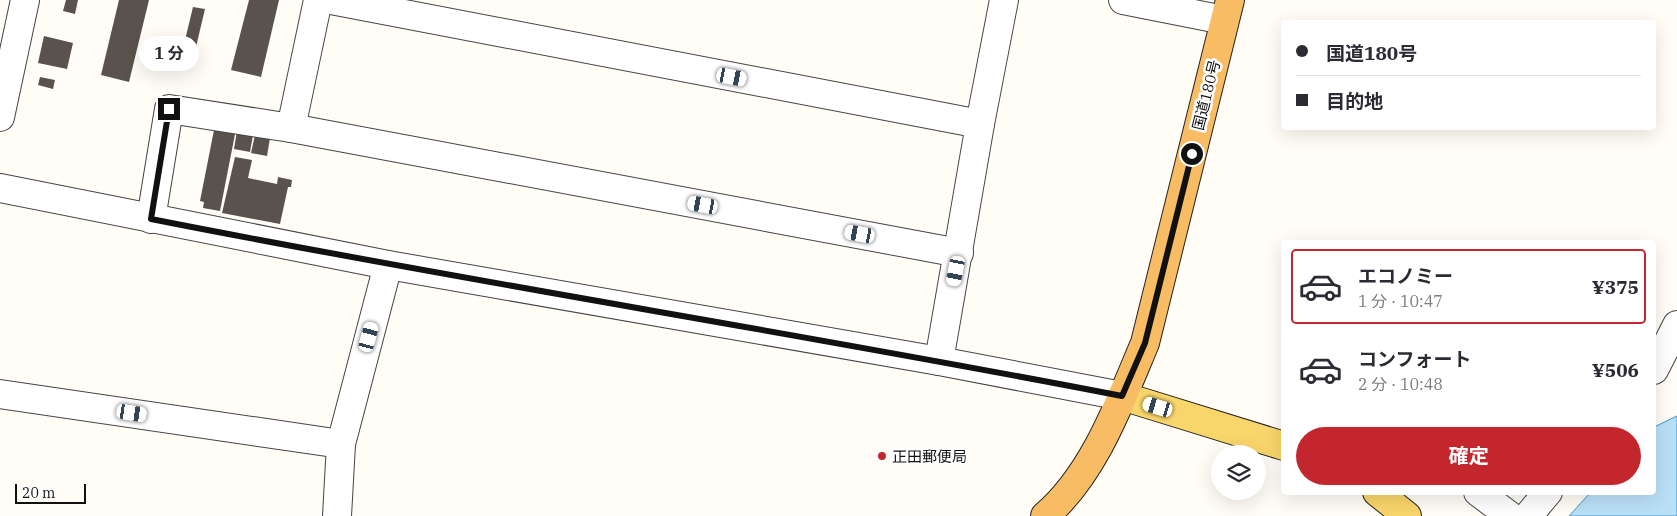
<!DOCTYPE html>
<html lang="ja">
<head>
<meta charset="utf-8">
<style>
  :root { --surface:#fff; --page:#f7f7f7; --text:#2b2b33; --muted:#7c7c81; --line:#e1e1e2; --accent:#c4262e }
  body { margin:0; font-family:"IBM Plex Serif","Noto Sans JP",serif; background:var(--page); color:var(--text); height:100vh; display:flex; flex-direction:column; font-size:19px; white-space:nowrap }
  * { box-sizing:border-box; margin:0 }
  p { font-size:16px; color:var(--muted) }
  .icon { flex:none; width:28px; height:28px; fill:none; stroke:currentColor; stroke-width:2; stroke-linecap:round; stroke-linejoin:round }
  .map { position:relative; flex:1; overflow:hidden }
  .panel { position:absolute; left:1281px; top:240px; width:375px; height:255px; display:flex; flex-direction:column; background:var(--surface); border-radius:5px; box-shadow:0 5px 20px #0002 }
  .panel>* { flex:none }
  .guide { position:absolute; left:1281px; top:20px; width:375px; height:110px; border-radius:5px; box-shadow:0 5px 20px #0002; display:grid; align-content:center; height:110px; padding:0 15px; background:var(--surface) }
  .buttons { position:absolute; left:1211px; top:445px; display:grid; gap:10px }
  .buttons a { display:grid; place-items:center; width:55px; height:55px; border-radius:50%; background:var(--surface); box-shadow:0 5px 20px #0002; font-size:25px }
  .scale { position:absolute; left:15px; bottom:12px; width:71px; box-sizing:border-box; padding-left:5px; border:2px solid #111; border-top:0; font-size:14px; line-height:18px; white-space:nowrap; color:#111; -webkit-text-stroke:4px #fff; paint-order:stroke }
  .end { position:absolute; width:22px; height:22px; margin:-11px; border:6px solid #111; background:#fff; box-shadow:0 0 0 2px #fff }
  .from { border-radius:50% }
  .bubble { position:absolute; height:35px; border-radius:18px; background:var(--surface); box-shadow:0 5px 20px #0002; font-size:16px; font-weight:700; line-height:35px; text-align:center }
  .car { position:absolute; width:15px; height:30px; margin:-15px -8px; border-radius:6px; box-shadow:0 0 4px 1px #0007; background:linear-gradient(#fff 24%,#345 0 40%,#fff 0 76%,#345 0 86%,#fff 0) }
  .guide b { display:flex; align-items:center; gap:18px; height:48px; font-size:19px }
  .guide b+b { border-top:1px solid var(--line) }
  .guide i { width:12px; height:12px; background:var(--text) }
  ul { padding:9px 0 0; list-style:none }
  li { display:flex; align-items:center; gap:15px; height:75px; margin:0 10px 8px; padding:0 5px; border:2px solid transparent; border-radius:5px }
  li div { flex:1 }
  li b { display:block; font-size:19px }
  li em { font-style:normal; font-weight:700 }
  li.active { border-color:var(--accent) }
  li>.icon { width:45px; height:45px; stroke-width:1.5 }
  .action { display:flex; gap:10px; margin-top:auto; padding:10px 15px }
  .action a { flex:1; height:58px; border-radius:30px; background:var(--accent); color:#fff; font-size:20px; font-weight:700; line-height:58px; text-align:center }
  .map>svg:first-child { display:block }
  .water { fill:#b9e0f7; stroke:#3f96cf }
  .building { fill:#5a524d }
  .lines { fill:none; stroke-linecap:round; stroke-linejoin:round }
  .minor-casing { stroke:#444; stroke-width:30 }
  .tertiary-casing { stroke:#444; stroke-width:30 }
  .primary-casing { stroke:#222; stroke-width:30 }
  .trunk-casing { stroke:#222; stroke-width:30 }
  .minor { stroke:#fff; stroke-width:28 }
  .tertiary { stroke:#fff; stroke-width:28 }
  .primary { stroke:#f9d66b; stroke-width:28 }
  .trunk { stroke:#f7bc64; stroke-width:28 }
  .route { stroke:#111; stroke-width:6 }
  .poi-dot { fill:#c4262e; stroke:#fff; stroke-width:2 }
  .labels { text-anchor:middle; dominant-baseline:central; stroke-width:5; stroke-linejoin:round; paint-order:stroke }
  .street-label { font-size:15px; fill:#111; stroke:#fff }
  .poi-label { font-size:15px; fill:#111; stroke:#fff; text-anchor:start }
</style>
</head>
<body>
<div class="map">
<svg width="1677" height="516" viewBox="0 0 1677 516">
  <rect width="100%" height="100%" fill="#fffdf5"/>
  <polygon class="water" points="1677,416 1677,516 1569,516 1590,493 1654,492 1654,427"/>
  <g class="building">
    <polygon points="66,0 78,0 75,14 63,11"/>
    <polygon points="119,0 149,0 129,82 101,75"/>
    <polygon points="249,0 279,0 261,77 231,70"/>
    <polygon points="193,7 205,9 191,68 179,65"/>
    <polygon points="44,36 73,43 67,69 38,63"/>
    <polygon points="40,77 55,80 53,89 38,85"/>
    <polygon points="215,125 236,129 220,211 203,208 204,202 200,201"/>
    <polygon points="237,131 253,135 250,152 234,149"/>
    <polygon points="255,135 270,138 267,156 251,153"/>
    <polygon points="235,157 252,160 248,178 277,184 278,177 292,180 291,187 288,187 280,224 222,213"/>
  </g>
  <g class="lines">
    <g class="minor-casing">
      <g id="minor">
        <polyline points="331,0 980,124"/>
        <polyline points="1123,0 1224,20"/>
        <polyline points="0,117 25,0"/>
        <polyline points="291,128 318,0"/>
        <polyline points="151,219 169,109 291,128 959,253"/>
        <polyline points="939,361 980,124 1004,0"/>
        <polyline points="1654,370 1677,325"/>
        <polyline points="0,394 341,444"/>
        <polyline points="1478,492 1510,516"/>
        <polyline points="337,516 341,444 388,265"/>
        <polyline points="1528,516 1548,492"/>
      </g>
    </g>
    <g class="tertiary-casing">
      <polyline id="tertiary" points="0,188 388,265 939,361 1122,396"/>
    </g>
    <g class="primary-casing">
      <g id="primary">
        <polyline points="1122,396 1284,446"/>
        <polyline points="1377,492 1407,516"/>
      </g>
    </g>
    <g class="trunk-casing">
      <path id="trunk" d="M1045,516c49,-42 75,-114 100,-173l85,-343"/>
    </g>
    <use href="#minor" class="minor"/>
    <use href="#tertiary" class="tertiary"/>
    <use href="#primary" class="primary"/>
    <use href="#trunk" class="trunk"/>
  </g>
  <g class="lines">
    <path class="route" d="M169,109l-18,110c323,64 648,114 971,177l23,-53 47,-189"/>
  </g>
  <circle class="poi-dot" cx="882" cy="456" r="5"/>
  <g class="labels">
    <g class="street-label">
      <text transform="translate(1206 95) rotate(-76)">国道180号</text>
    </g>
    <g class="poi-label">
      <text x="892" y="456">正田郵便局</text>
    </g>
  </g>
</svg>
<div class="buttons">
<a><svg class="icon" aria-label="layers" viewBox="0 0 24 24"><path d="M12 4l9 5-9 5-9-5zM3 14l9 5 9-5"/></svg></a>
</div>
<div class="scale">20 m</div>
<i class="end from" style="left:1192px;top:154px"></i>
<i class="end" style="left:169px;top:109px"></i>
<div class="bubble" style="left:139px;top:36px;width:60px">1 分</div>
<i class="car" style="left:732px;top:77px;rotate:101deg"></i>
<i class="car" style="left:703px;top:205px;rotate:280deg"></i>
<i class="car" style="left:860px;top:234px;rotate:280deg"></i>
<i class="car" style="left:956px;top:271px;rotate:191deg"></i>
<i class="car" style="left:369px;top:337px;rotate:15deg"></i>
<i class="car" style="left:1158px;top:407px;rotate:287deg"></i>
<i class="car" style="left:132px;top:413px;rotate:99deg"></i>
<div class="guide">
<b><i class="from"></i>国道180号</b>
<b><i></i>目的地</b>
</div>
<section class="panel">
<ul>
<li class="active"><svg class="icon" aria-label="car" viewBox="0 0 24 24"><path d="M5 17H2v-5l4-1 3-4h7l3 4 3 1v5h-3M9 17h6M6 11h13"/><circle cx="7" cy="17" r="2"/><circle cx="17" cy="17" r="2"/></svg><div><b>エコノミー</b><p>1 分 · 10:47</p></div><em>¥375</em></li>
<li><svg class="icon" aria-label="car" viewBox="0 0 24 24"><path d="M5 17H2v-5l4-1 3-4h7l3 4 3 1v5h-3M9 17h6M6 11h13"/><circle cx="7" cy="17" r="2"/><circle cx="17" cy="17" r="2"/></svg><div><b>コンフォート</b><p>2 分 · 10:48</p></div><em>¥506</em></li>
</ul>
<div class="action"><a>確定</a></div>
</section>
</div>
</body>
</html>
